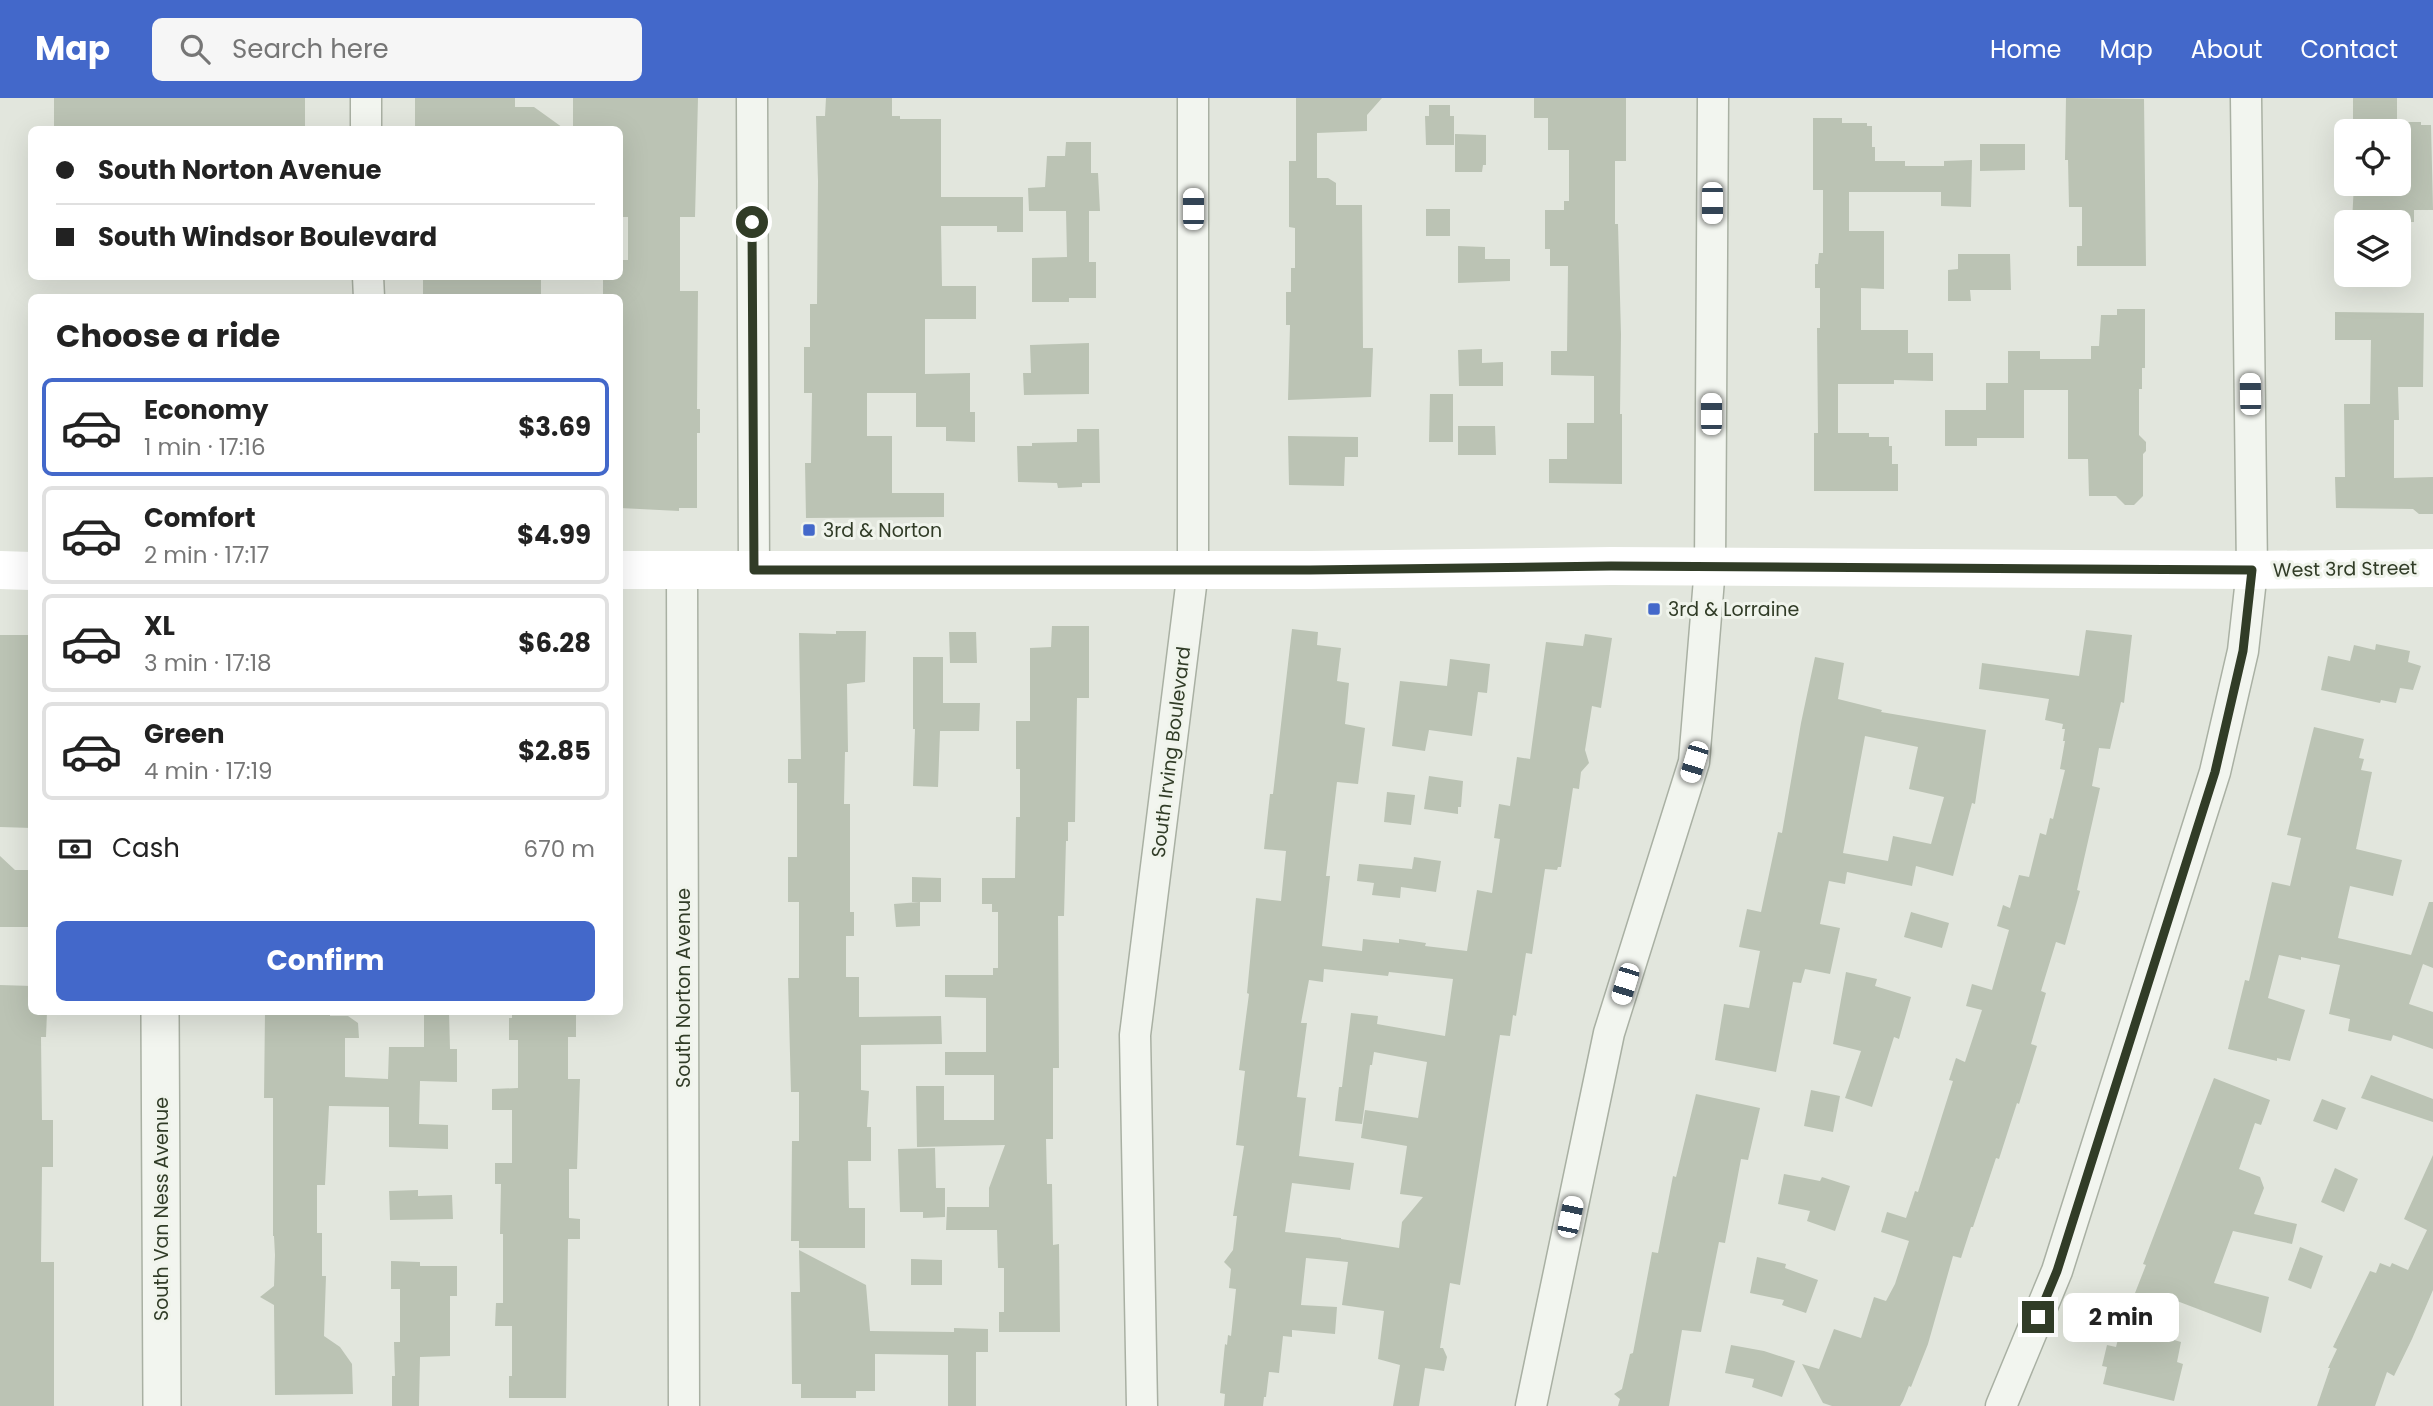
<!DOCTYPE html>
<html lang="en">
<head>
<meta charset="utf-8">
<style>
  :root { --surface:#fff; --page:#f6f6f6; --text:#222; --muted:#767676; --line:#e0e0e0; --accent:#4368ca }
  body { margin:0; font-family:Poppins,sans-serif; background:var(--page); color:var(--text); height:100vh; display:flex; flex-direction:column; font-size:26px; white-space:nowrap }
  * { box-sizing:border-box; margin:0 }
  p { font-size:23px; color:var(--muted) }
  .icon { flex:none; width:38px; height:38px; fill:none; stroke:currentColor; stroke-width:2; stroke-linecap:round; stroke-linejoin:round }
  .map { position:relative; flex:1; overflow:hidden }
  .sheet { position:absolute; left:28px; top:196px; width:595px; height:721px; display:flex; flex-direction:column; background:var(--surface); border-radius:10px; box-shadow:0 7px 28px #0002 }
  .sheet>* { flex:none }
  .banner { position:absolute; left:28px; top:28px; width:595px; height:154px; border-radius:10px; box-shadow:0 7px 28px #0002; display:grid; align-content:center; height:154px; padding:0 28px; background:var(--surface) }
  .buttons { position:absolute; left:2334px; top:21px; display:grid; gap:14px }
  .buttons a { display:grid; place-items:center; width:77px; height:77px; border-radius:10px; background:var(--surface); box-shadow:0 7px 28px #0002; font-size:35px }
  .end { position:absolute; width:32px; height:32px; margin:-16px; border:9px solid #313c27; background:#fff; box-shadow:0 0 0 4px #fff }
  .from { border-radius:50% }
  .bubble { position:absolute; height:49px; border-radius:10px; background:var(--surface); box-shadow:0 7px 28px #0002; font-size:23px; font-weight:700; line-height:49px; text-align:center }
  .car { position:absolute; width:21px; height:42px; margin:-21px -10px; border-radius:9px; box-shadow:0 0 5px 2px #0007; background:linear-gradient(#fff 24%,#345 0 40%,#fff 0 76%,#345 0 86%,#fff 0) }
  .banner b { display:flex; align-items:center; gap:24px; height:66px; font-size:26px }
  .banner b+b { border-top:2px solid var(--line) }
  .banner i { width:18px; height:18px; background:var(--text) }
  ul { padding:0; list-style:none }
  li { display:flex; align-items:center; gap:21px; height:98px; margin:0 14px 10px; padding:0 14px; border:4px solid var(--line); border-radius:10px }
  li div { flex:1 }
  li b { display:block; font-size:26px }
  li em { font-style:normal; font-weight:700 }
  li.current { border-color:var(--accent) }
  li>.icon { width:63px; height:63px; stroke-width:1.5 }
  h2 { padding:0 28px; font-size:32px; line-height:84px }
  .pay { display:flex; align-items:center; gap:18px; height:77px; padding:0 28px; font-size:26px }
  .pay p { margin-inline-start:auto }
  .button { display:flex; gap:14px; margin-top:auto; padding:14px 28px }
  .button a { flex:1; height:80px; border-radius:10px; background:var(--accent); color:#fff; font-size:28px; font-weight:700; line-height:80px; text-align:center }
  header { display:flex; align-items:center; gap:42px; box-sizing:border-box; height:98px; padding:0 35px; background:var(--accent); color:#fff }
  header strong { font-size:33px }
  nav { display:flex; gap:38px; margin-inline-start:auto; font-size:24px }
  .search { width:490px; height:63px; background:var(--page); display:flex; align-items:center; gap:18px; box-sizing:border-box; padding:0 24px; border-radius:10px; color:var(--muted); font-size:26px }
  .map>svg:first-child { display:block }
  .building { fill:#bbc3b4; fill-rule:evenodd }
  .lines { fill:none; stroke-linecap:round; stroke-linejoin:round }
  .minor-casing { stroke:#a9b0a3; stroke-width:33 }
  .tertiary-casing { stroke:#a9b0a3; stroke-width:40 }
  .minor { stroke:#f2f5ef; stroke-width:30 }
  .tertiary { stroke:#f2f5ef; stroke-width:37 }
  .secondary { stroke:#fff; stroke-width:38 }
  .route { stroke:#313c27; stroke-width:9 }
  .poi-dot { fill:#4368ca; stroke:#f0f4ec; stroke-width:2.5 }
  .labels { text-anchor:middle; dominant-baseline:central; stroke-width:6; stroke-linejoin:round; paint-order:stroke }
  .poi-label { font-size:19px; fill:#313c27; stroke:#f0f4ec; text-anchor:start }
  .street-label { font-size:19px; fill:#313c27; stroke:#f0f4ec }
</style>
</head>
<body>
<header>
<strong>Map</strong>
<div class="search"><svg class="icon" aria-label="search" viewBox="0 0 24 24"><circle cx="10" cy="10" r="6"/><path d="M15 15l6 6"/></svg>Search here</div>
<nav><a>Home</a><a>Map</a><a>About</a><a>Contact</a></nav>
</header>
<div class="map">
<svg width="2433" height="1308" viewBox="0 0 2433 1308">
  <rect width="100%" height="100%" fill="#e2e6dd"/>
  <g class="building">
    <rect x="54" y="0" width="251" height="32"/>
    <polygon points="415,0 515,0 515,9 534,9 566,32 415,32"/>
    <polygon points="573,0 698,0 695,119 680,119 680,193 698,193 697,311 700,311 700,335 697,335 697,410 679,410 679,413 620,410 620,200 603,200 603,178 620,178 620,162 628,162 628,119 620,119 620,32 573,32"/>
    <polygon points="826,0 892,0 892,18 900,18 900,21 941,21 941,99 1023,99 1023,134 997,134 997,128 941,128 942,188 976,188 976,221 925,221 925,276 970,275 970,314 975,314 975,344 946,343 946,329 916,329 916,295 867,295 867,338 892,338 892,395 944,395 944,419 806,420 805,365 811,365 812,295 804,295 804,249 810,249 810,206 817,206 818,83 816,18 825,18"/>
    <polygon points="1296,0 1382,0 1367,17 1367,33 1317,35 1317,80 1328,80 1336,85 1336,107 1362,107 1363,250 1373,250 1371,299 1288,302 1290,227 1286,227 1286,194 1291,194 1291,170 1295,170 1295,130 1289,129 1289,63 1296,63"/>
    <polygon points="1534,0 1626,0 1626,63 1615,63 1615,126 1618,126 1621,236 1620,316 1622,316 1622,386 1549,385 1549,361 1567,361 1567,325 1594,325 1594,278 1551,277 1551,253 1567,253 1568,168 1550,168 1550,151 1545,151 1545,112 1564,112 1564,103 1569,103 1569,52 1548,52 1548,20 1534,20"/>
    <polygon points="2066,0 2144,1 2146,168 2077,168 2077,148 2082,148 2082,109 2069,109 2068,62 2065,62"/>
    <rect x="2353" y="0" width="44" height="33"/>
    <polygon points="1429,7 1450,7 1450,18 1454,18 1454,47 1426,47 1425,18 1429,18"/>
    <polygon points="1813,20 1842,20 1842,25 1867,25 1867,28 1872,28 1872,49 1875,49 1875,63 1905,63 1905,68 1944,68 1944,63 1972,62 1971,109 1941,108 1941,94 1849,94 1849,133 1884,133 1884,191 1861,190 1861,232 1908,232 1908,255 1933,255 1933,283 1894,282 1894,286 1838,286 1838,335 1869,335 1869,339 1889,339 1889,348 1892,348 1892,366 1898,366 1898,393 1814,393 1814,335 1818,335 1817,230 1820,230 1820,190 1815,190 1815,166 1818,166 1819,155 1823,155 1823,92 1813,92"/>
    <polygon points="2399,24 2421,24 2421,27 2431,27 2433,112 2414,112 2414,124 2352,124 2354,86 2399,86"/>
    <polygon points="1455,36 1486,37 1486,67 1483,67 1482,74 1455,74"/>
    <polygon points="1066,44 1091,44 1091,75 1098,75 1100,113 1089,113 1089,164 1096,164 1096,200 1069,200 1069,204 1032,204 1032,160 1067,159 1066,113 1029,113 1028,90 1045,89 1047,58 1065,58"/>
    <polygon points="1980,46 2025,46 2025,72 1980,73"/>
    <rect x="1426" y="111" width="24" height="27"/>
    <polygon points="1458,148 1485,149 1485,161 1510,161 1510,183 1458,185"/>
    <polygon points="1958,156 2010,156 2011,192 1970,192 1971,203 1948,203 1948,172 1958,171"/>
    <rect x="423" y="178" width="118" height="22"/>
    <polygon points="2117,211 2145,211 2145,270 2142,270 2142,291 2139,291 2139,337 2146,344 2146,353 2143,356 2143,398 2134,407 2125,407 2116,398 2089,398 2088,361 2068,361 2068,292 2024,292 2024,340 1977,340 1977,348 1945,348 1945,312 1986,312 1986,285 2008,285 2008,253 2040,253 2040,261 2091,261 2091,248 2099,248 2101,217 2117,217"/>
    <polygon points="2335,214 2424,215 2423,289 2398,289 2399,322 2394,322 2394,380 2433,379 2433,416 2419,416 2413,411 2336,410 2335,379 2345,379 2344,306 2370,306 2371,242 2335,242"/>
    <polygon points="1089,245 1089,296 1024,297 1023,275 1031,275 1030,247"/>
    <polygon points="1482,251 1482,265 1503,264 1503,288 1459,288 1458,252"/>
    <polygon points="1430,296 1453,296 1453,344 1429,344"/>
    <polygon points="1458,328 1495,328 1496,357 1458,357"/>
    <polygon points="1077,331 1099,331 1100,385 1082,385 1082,389 1058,390 1057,385 1018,384 1017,348 1032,348 1032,345 1077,344"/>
    <polygon points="1288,338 1358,339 1358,359 1345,359 1344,388 1289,387"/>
    <polygon points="1052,528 1089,528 1089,600 1077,600 1075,724 1068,724 1068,743 1066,743 1064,818 1058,818 1059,970 1053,970 1053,1041 1046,1041 1047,1086 1052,1086 1053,1147 1059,1146 1060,1234 999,1234 999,1214 1004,1214 1004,1170 998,1170 997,1132 946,1132 947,1109 989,1109 989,1090 1005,1047 917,1049 916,988 944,988 944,1022 994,1022 994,977 945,977 945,954 986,954 986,900 945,899 945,877 993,877 993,870 998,870 998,814 992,814 992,806 982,806 982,780 1015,780 1016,719 1020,719 1020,671 1016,671 1016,623 1030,623 1030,550 1051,549"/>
    <path d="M1292,531l26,3 -1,13 24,3 -4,33 12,2 -4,41 20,4 -7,56 -21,-2 -11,94h4l-8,70 40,5 1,-12 36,4v-4l27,4 -1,3 42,5 10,-61 15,3 8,-54 -6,-1 5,-34 11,2 7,-49 13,2 16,-117 37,4 2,-12 27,4 -11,70 -9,-2 -7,44 4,13 -8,9 -2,17 -6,-1 -12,79h-3l-1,3 -12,-1 -13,85 -6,-1 -10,63 -3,-1 -3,21 -10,-1 -40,250 -10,-2 -10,65h3l4,9 -3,14 -19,-3 -6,38h-26l7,-41 -22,-6 6,-48 -42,-6 6,-43 -42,-4 -5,47 36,2 -2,27 -43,-4v7l-9,-1 -4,37 -10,-1 -3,25h-2l-1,9h-39l1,-12 -5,-1 5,-49 2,1 1,-10 3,1 5,-47 -7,-1 2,-19 -7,-7 9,-12 4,-34h-4l11,-70 -8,-1 9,-74 -6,-1 10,-76 -2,-1 9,-95 25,3 5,-50 -22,-2 6,-55h3zM1324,871l64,7 1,-4 64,7 -8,57 -68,-12 1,-8 -27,-3 -9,74h-3l-4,34 27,3 8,-59h2l2,-13 53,10 -9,56 -53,-8 -4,28 46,8 -7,48 23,3 -21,25 -3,26 -58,-9v-1l-56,-6 7,-49 58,7 4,-27 -55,-7 7,-58 -9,-1 10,-74h-6l8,-43 14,2z"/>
    <polygon points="2086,532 2132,537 2124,605 2121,604 2110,651 2099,650 2092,688 2100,690 2077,792 2080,793 2065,847 2056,844 2041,893 2046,895 2031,946 2037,948 2019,1006 2017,1005 1999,1061 1996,1060 1973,1129 1971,1129 1961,1160 1953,1158 1928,1246 1911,1289 1909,1288 1903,1303 1900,1308 1832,1308 1823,1305 1802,1266 1819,1271 1834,1231 1861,1240 1874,1199 1886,1203 1895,1186 1909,1143 1881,1134 1887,1114 1906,1120 1915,1093 1918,1094 1953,983 1949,982 1956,960 1965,964 1982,912 1966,908 1972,886 1992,892 2009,832 1997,828 2003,807 2010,810 2019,777 2029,779 2040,735 2046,737 2050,720 2053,721 2065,672 2060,671 2065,643 2063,643 2065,631 2062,631 2063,626 2045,622 2049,601 1979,591 1982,565 2079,578"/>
    <polygon points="836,533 866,533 865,584 847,586 848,654 845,654 844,706 850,706 850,814 854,814 854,838 846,838 846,879 859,879 859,919 941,918 942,946 861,947 861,992 869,993 867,1029 871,1029 871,1063 848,1063 849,1110 865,1110 865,1150 799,1150 799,1143 791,1143 792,1043 799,1043 799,994 791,994 788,880 799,880 799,804 788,804 788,759 797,759 797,685 788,685 788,661 801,661 799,535 836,536"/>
    <polygon points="949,534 976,534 977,565 950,565"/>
    <polygon points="0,537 32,537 32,730 0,729"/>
    <polygon points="2376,546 2410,553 2408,564 2421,568 2413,592 2400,590 2396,605 2381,602 2380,605 2321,592 2328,558 2350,563 2354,547 2375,552"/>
    <polygon points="913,559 943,559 943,605 980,605 979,633 940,633 938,689 913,688 915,631 913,631"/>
    <path d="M1815,559l29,6 -6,36 44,11 -1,2 105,18 -11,74 -3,-1 -19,73 -37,-10 -4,20 -65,-14 -2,12 -16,-3 -9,43 20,4 -10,46 -25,-5 -4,14 -8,-1 -17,90 -61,-12 9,-56 25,4 11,-57 -21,-4 8,-38 14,3 17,-80 4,1 19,-110zM1865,638l53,11 -9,42 35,8 -13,47 -38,-8 -5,25 -45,-8z"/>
    <polygon points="1450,561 1490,566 1487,595 1478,594 1472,638 1429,632 1425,653 1392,648 1400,583 1447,588"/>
    <polygon points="2314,629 2364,641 2359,660 2364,661 2361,672 2372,674 2356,751 2402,762 2393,798 2350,788 2338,840 2411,857 2429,804 2433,804 2433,870 2423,866 2409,906 2433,914 2433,951 2393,937 2391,943 2348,933 2350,921 2329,916 2340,867 2301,859 2301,862 2279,857 2268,900 2305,912 2290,963 2277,960 2277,963 2228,951 2245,882 2249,883 2272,784 2290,788 2301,740 2287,737"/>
    <polygon points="1429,678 1463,683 1461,709 1458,709 1458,716 1424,711"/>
    <polygon points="1387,694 1415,697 1411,727 1384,724"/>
    <polygon points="0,758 15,772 32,772 32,829 0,829"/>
    <polygon points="1414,759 1441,763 1436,794 1401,789 1400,800 1372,797 1374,785 1357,783 1359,766 1412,771"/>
    <polygon points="912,779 941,780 941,804 912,804"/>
    <polygon points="920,804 920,828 896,829 894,806"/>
    <polygon points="1911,814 1949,825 1942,850 1904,839"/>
    <polygon points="1846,874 1877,881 1875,888 1911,899 1899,941 1894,939 1872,1009 1845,1000 1861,953 1833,946"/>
    <polygon points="0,887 32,888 32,914 47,914 46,939 41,939 42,1022 53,1022 53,1069 42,1069 41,1164 54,1164 54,1308 0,1308"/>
    <polygon points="265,914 330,914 330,918 348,918 358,925 359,940 345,940 345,979 388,981 389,949 424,949 424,914 449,914 450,951 457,951 457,984 420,983 419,1026 448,1027 448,1051 389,1049 389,1009 329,1008 325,1087 317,1087 317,1135 322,1135 322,1178 326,1178 324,1238 340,1249 352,1266 353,1296 275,1297 274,1207 260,1199 274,1188 275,1157 274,1138 273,1138 273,1000 264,1000"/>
    <polygon points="512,914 576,914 576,939 568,939 568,981 580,981 577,1071 569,1071 569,1120 580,1121 580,1141 568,1141 566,1300 509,1300 509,1278 512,1278 512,1228 495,1228 496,1205 503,1205 503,1136 500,1136 501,1086 495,1086 495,1065 512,1065 512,1012 492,1012 492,991 518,990 518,942 509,942 509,920 512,920"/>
    <polygon points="2371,977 2433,1001 2433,1024 2361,1000"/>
    <polygon points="2214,980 2270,1002 2261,1027 2255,1025 2239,1071 2260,1079 2264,1090 2254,1116 2297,1126 2292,1146 2233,1133 2214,1185 2269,1199 2261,1235 2156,1195 2147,1234 2181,1244 2177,1264 2183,1266 2174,1303 2103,1286 2107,1269 2102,1268 2107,1247 2116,1249 2124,1218 2126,1218 2146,1167 2143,1166"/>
    <polygon points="1811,992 1840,998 1833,1034 1804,1028"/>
    <polygon points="1696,996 1760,1010 1748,1062 1741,1061 1725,1145 1719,1144 1701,1234 1682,1232 1669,1308 1618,1308 1620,1301 1614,1296 1622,1291 1630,1256 1633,1255 1652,1154 1658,1155 1673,1078 1676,1079"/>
    <polygon points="2322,1001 2346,1010 2337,1032 2313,1023"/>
    <polygon points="935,1050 936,1090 945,1090 945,1119 923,1120 923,1114 900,1114 898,1051"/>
    <polygon points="2433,1057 2433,1192 2412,1241 2394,1278 2387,1274 2375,1308 2317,1308 2330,1270 2328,1270 2337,1251 2333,1249 2370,1173 2376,1175 2380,1165 2390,1169 2392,1165 2408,1172 2427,1132 2404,1121"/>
    <polygon points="2335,1070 2358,1081 2344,1114 2321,1104"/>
    <polygon points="1784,1076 1820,1083 1822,1079 1850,1088 1835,1133 1807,1123 1810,1113 1778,1106"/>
    <polygon points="418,1092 418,1098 452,1097 453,1121 390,1122 389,1093"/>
    <polygon points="2300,1149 2323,1158 2311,1191 2288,1182"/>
    <polygon points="799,1152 866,1187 870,1233 954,1234 954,1230 988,1231 988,1254 976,1254 976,1308 948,1308 948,1257 875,1256 875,1293 856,1293 856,1300 801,1300 801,1286 792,1286 791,1194 800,1194"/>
    <polygon points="1757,1159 1786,1166 1785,1170 1818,1182 1806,1215 1782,1207 1784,1202 1750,1195"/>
    <polygon points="911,1161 942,1162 942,1187 911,1187"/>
    <polygon points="391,1163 420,1164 420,1168 457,1168 457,1198 450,1198 450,1258 420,1259 419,1308 392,1308 392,1278 395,1278 394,1244 400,1244 400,1191 391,1191"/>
    <polygon points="1731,1247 1764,1253 1795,1263 1782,1299 1752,1289 1754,1281 1725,1275"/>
  </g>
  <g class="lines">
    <g class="minor-casing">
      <g id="minor">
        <polyline points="366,0 366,32"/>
        <polyline points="752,0 754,472"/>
        <polyline points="368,178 369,200"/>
        <polyline points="682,472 684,1308"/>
        <polyline points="1142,1308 1135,937 1193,472 1193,0"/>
        <polyline points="1531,1308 1609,935 1694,664 1710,469 1713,0"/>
        <polyline points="2001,1308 2057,1173 2215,674 2243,553 2252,472 2246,0"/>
      </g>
    </g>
    <g class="tertiary-casing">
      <polyline id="tertiary" points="160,914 162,1308"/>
    </g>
    <use href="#minor" class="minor"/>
    <use href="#tertiary" class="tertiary"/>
    <g class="secondary">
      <polyline points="0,472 32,473"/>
      <polyline points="620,472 1310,472 1611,468 2252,472 2433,470"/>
    </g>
  </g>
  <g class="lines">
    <polyline class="route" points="752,124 754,472 1310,472 1611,468 2252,472 2243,553 2215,674 2057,1173 2038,1219"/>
  </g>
  <g class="poi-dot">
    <rect x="802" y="425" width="14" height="14" rx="3.5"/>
    <rect x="1647" y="504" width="14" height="14" rx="3.5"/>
  </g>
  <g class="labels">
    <g class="poi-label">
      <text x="823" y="432">3rd &amp; Norton</text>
      <text x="1668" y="511">3rd &amp; Lorraine</text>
    </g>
    <g class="street-label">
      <text transform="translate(2345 471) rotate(-1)">West 3rd Street</text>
      <text transform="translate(1171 654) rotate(-83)">South Irving Boulevard</text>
      <text transform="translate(683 890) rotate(-90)">South Norton Avenue</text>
      <text transform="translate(161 1111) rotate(-90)">South Van Ness Avenue</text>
    </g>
  </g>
</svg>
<div class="buttons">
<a><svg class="icon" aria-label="locate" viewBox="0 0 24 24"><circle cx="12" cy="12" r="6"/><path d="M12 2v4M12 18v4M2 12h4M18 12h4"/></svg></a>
<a><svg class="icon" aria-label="layers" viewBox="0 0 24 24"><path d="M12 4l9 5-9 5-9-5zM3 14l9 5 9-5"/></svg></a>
</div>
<i class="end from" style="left:752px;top:124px"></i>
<i class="end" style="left:2038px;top:1219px"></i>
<div class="bubble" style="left:2063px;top:1195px;width:116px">2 min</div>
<i class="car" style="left:1712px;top:105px;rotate:180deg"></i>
<i class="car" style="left:1193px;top:111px;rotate:0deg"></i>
<i class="car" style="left:2250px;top:296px;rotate:359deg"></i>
<i class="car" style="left:1711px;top:316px;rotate:0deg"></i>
<i class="car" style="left:1694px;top:664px;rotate:197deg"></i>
<i class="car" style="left:1625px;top:886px;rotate:197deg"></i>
<i class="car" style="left:1570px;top:1119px;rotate:12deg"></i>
<div class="banner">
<b><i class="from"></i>South Norton Avenue</b>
<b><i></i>South Windsor Boulevard</b>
</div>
<section class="sheet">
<h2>Choose a ride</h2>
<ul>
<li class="current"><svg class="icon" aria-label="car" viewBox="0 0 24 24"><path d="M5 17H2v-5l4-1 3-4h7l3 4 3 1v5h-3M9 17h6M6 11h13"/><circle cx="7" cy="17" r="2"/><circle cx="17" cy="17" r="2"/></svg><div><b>Economy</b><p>1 min · 17:16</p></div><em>$3.69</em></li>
<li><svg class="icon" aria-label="car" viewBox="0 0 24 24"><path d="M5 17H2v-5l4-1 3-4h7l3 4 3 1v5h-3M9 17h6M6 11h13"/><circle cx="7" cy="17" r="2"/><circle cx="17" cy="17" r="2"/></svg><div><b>Comfort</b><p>2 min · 17:17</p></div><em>$4.99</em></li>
<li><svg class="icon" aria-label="car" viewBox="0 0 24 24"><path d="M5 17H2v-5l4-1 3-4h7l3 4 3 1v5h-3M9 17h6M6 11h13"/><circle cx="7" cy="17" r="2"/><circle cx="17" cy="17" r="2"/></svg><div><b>XL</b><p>3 min · 17:18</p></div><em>$6.28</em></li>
<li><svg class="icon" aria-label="car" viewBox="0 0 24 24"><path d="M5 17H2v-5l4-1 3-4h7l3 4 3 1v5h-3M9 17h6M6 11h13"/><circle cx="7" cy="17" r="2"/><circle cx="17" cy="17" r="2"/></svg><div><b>Green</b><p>4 min · 17:19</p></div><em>$2.85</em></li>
</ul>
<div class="pay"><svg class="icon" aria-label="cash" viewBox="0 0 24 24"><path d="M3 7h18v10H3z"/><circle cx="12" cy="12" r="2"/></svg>Cash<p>670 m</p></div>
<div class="button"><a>Confirm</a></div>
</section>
</div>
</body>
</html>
